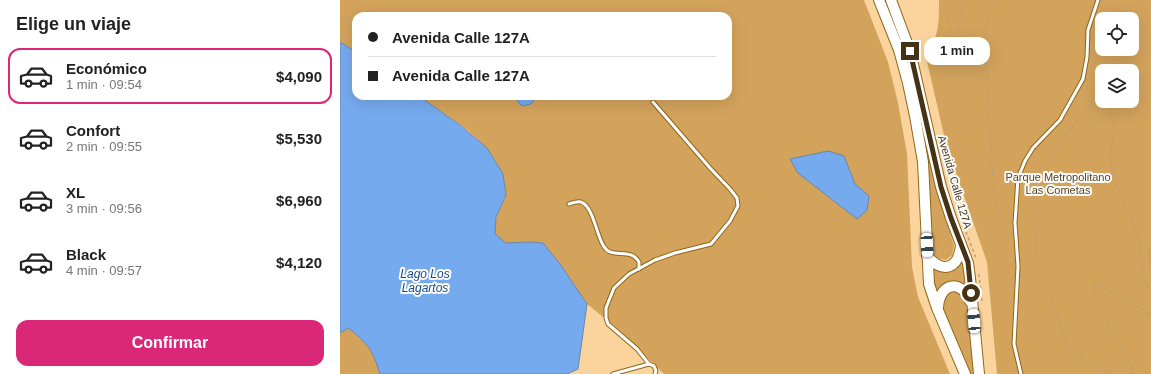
<!DOCTYPE html>
<html lang="es">
<head>
<meta charset="utf-8">
<style>
  :root { --surface:#fff; --page:#f2f2f2; --text:#222; --muted:#767676; --line:#e0e0e0; --accent:#db2777 }
  body { margin:0; font-family:Arial,sans-serif; background:var(--page); color:var(--text); height:100vh; display:flex; flex-direction:column; font-size:15px; white-space:nowrap }
  * { box-sizing:border-box; margin:0 }
  p { font-size:13px; color:var(--muted) }
  .icon { flex:none; width:22px; height:22px; fill:none; stroke:currentColor; stroke-width:2; stroke-linecap:round; stroke-linejoin:round }
  .map { position:relative; flex:1; overflow:hidden }
  .details { display:flex; flex-direction:column; background:var(--surface); width:340px }
  .details>* { flex:none }
  .banner { position:absolute; left:12px; top:12px; width:380px; height:88px; border-radius:12px; box-shadow:0 4px 16px #0002; display:grid; align-content:center; height:88px; padding:0 16px; background:var(--surface) }
  .controls { position:absolute; left:755px; top:12px; display:grid; gap:8px }
  .controls a { display:grid; place-items:center; width:44px; height:44px; border-radius:8px; background:var(--surface); box-shadow:0 4px 16px #0002; font-size:20px }
  .end { position:absolute; width:18px; height:18px; margin:-9px; border:5px solid #463315; background:#fff; box-shadow:0 0 0 2px #fff }
  .from { border-radius:50% }
  .bubble { position:absolute; height:28px; border-radius:12px; background:var(--surface); box-shadow:0 4px 16px #0002; font-size:13px; font-weight:700; line-height:28px; text-align:center }
  .car { position:absolute; width:12px; height:24px; margin:-12px -6px; border-radius:5px; box-shadow:0 0 3px 1px #0007; background:linear-gradient(#fff 24%,#345 0 40%,#fff 0 76%,#345 0 86%,#fff 0) }
  .banner b { display:flex; align-items:center; gap:14px; height:38px; font-size:15px }
  .banner b+b { border-top:1px solid var(--line) }
  .banner i { width:10px; height:10px; background:var(--text) }
  ul { padding:0; list-style:none }
  li { display:flex; align-items:center; gap:12px; height:56px; margin:0 8px 6px; padding:0 8px; border:2px solid transparent; border-radius:12px }
  li div { flex:1 }
  li b { display:block; font-size:15px }
  li em { font-style:normal; font-weight:700 }
  li.current { border-color:var(--accent) }
  li>.icon { width:36px; height:36px; stroke-width:1.5 }
  h2 { padding:0 16px; font-size:18px; line-height:48px }
  .primary-button { display:flex; gap:8px; margin-top:auto; padding:8px 16px }
  .primary-button a { flex:1; height:46px; border-radius:12px; background:var(--accent); color:#fff; font-size:16px; font-weight:700; line-height:46px; text-align:center }
  main { display:flex; flex:1; min-height:0 }
  .map>svg:first-child { display:block }
  .green { fill:#d3a35c; fill-rule:evenodd }
  .water { fill:#76aaee; stroke:#6886ad }
  .lines { fill:none; stroke-linecap:round; stroke-linejoin:round }
  .lane-casing { stroke:#916519; stroke-width:5 }
  .primary-casing { stroke:#916519; stroke-width:12 }
  .path { stroke:#be9e70; stroke-width:1.5; stroke-dasharray:3 3; stroke-linecap:butt }
  .lane { stroke:#fff; stroke-width:3 }
  .primary { stroke:#fff; stroke-width:10 }
  .route { stroke:#463315; stroke-width:5 }
  .labels { text-anchor:middle; dominant-baseline:central; stroke-width:4; stroke-linejoin:round; paint-order:stroke }
  .park-label { font-size:11px; fill:#5a4422; stroke:#fcfcfc }
  .street-label { font-size:11px; fill:#463315; stroke:#fcfcfc }
  .water-label { font-size:12px; font-style:italic; fill:#194b88; stroke:#fcfcfc }
</style>
</head>
<body>
<main>
<section class="details">
<h2>Elige un viaje</h2>
<ul>
<li class="current"><svg class="icon" aria-label="car" viewBox="0 0 24 24"><path d="M5 17H2v-5l4-1 3-4h7l3 4 3 1v5h-3M9 17h6M6 11h13"/><circle cx="7" cy="17" r="2"/><circle cx="17" cy="17" r="2"/></svg><div><b>Económico</b><p>1 min · 09:54</p></div><em>$4,090</em></li>
<li><svg class="icon" aria-label="car" viewBox="0 0 24 24"><path d="M5 17H2v-5l4-1 3-4h7l3 4 3 1v5h-3M9 17h6M6 11h13"/><circle cx="7" cy="17" r="2"/><circle cx="17" cy="17" r="2"/></svg><div><b>Confort</b><p>2 min · 09:55</p></div><em>$5,530</em></li>
<li><svg class="icon" aria-label="car" viewBox="0 0 24 24"><path d="M5 17H2v-5l4-1 3-4h7l3 4 3 1v5h-3M9 17h6M6 11h13"/><circle cx="7" cy="17" r="2"/><circle cx="17" cy="17" r="2"/></svg><div><b>XL</b><p>3 min · 09:56</p></div><em>$6,960</em></li>
<li><svg class="icon" aria-label="car" viewBox="0 0 24 24"><path d="M5 17H2v-5l4-1 3-4h7l3 4 3 1v5h-3M9 17h6M6 11h13"/><circle cx="7" cy="17" r="2"/><circle cx="17" cy="17" r="2"/></svg><div><b>Black</b><p>4 min · 09:57</p></div><em>$4,120</em></li>
</ul>
<div class="primary-button"><a>Confirmar</a></div>
</section>
<div class="map">
<svg width="811" height="374" viewBox="0 0 811 374">
  <rect width="100%" height="100%" fill="#fbd49d"/>
  <g class="green">
    <path d="M0,0h524l24,62 10,41 9,51 5,113 6,30 32,77h-286l-47,-46 -30,-24 -27,-40 -30,-22 -24,1 -11,-9c0,-6 0,-13 2,-19 2,-6 9,-15 9,-22 -3,-47 -53,-73 -87,-97h309v-80h-372v36l-16,-10z"/>
    <path d="M599,0h212v374h-154l-10,-112 -29,-83 -14,-44 -18,-78c13,-23 13,-31 13,-57zM762,19h30v30h-30zM762,71h30v30h-30z"/>
    <polygon points="565,52 571,74 591,166 614,246 612,255 606,260 597,258 592,252 589,166"/>
    <polygon points="622,259 627,288 623,285 596,295 591,266"/>
    <path d="M613,291h4l11,13 7,70h-6l-27,-66c0,-8 3,-14 11,-17z"/>
    <path d="M8,328c21,16 24,20 32,46h-40v-41z"/>
  </g>
  <g class="water">
    <path d="M0,42l16,10v44h63l41,29 27,23 16,26 3,21 -10,22 -1,17 11,9 24,-1 13,1 17,21 27,40 -9,65 -11,5h-187c-8,-25 -11,-30 -32,-46l-8,5z"/>
    <polygon points="173,96 197,96 191,104 182,106"/>
    <polygon points="488,151 504,156 515,184 529,196 527,210 517,219 458,173 450,159"/>
  </g>
  <g class="lines">
    <g class="lane-casing">
      <g id="lane">
        <path d="M229,204c3,-1 8,-3 12,-2 12,4 16,34 22,43 8,16 27,1 36,17v7"/>
        <polyline points="309,364 297,349 268,324 266,318 266,308 274,288 289,274 315,260 335,253 371,244 390,221 398,206 397,198 390,189 370,168 313,102"/>
        <polyline points="273,374 309,364 314,366 316,371 315,374"/>
        <polyline points="681,374 674,344 678,266 675,223 678,178 685,161 693,148 720,120 743,79 747,57 748,30 758,0"/>
      </g>
    </g>
    <g class="primary-casing">
      <g id="primary">
        <polyline points="539,0 559,50 568,83 575,116 583,162 589,284 597,308 625,374"/>
        <polyline points="551,0 570,51 601,187 611,218 628,263 630,278 639,374"/>
        <path d="M587,256c16,18 31,13 34,-10"/>
        <path d="M598,308c0,-5 1,-9 3,-13 9,-16 24,-8 29,6"/>
      </g>
    </g>
    <g class="path">
      <polyline points="603,0 613,37 615,38 617,38 623,0"/>
      <path d="M655,0c-8,14 -9,27 -10,43l9,153 7,20 10,6"/>
      <polyline points="762,95 758,95 754,99 697,173 694,183 695,242 697,257 709,278 710,291 726,345 734,355 770,374"/>
      <polyline points="768,101 774,126 770,157 772,174 775,183 793,223 799,241 804,280 811,292"/>
      <polyline points="626,232 636,258"/>
      <polyline points="811,243 809,246 811,271"/>
      <polyline points="639,274 642,302"/>
      <polyline points="792,374 793,370 755,300 754,290 756,286 760,286 811,314"/>
    </g>
    <use href="#lane" class="lane"/>
    <use href="#primary" class="primary"/>
  </g>
  <g class="lines">
    <polyline class="route" points="570,51 601,187 611,218 628,262 631,293"/>
  </g>
  <g class="labels">
    <g class="park-label">
      <text x="718" y="177">Parque Metropolitano<tspan x="718" dy="13">Las Cometas</tspan></text>
    </g>
    <g class="street-label">
      <text transform="translate(615 182) rotate(74)">Avenida Calle 127A</text>
    </g>
    <g class="water-label">
      <text x="85" y="274">Lago Los<tspan x="85" dy="14">Lagartos</tspan></text>
    </g>
  </g>
</svg>
<div class="controls">
<a><svg class="icon" aria-label="locate" viewBox="0 0 24 24"><circle cx="12" cy="12" r="6"/><path d="M12 2v4M12 18v4M2 12h4M18 12h4"/></svg></a>
<a><svg class="icon" aria-label="layers" viewBox="0 0 24 24"><path d="M12 4l9 5-9 5-9-5zM3 14l9 5 9-5"/></svg></a>
</div>
<i class="end from" style="left:631px;top:293px"></i>
<i class="end" style="left:570px;top:51px"></i>
<div class="bubble" style="left:584px;top:37px;width:66px">1 min</div>
<i class="car" style="left:587px;top:245px;rotate:177deg"></i>
<i class="car" style="left:634px;top:321px;rotate:355deg"></i>
<div class="banner">
<b><i class="from"></i>Avenida Calle 127A</b>
<b><i></i>Avenida Calle 127A</b>
</div>
</div>
</main>
</body>
</html>
